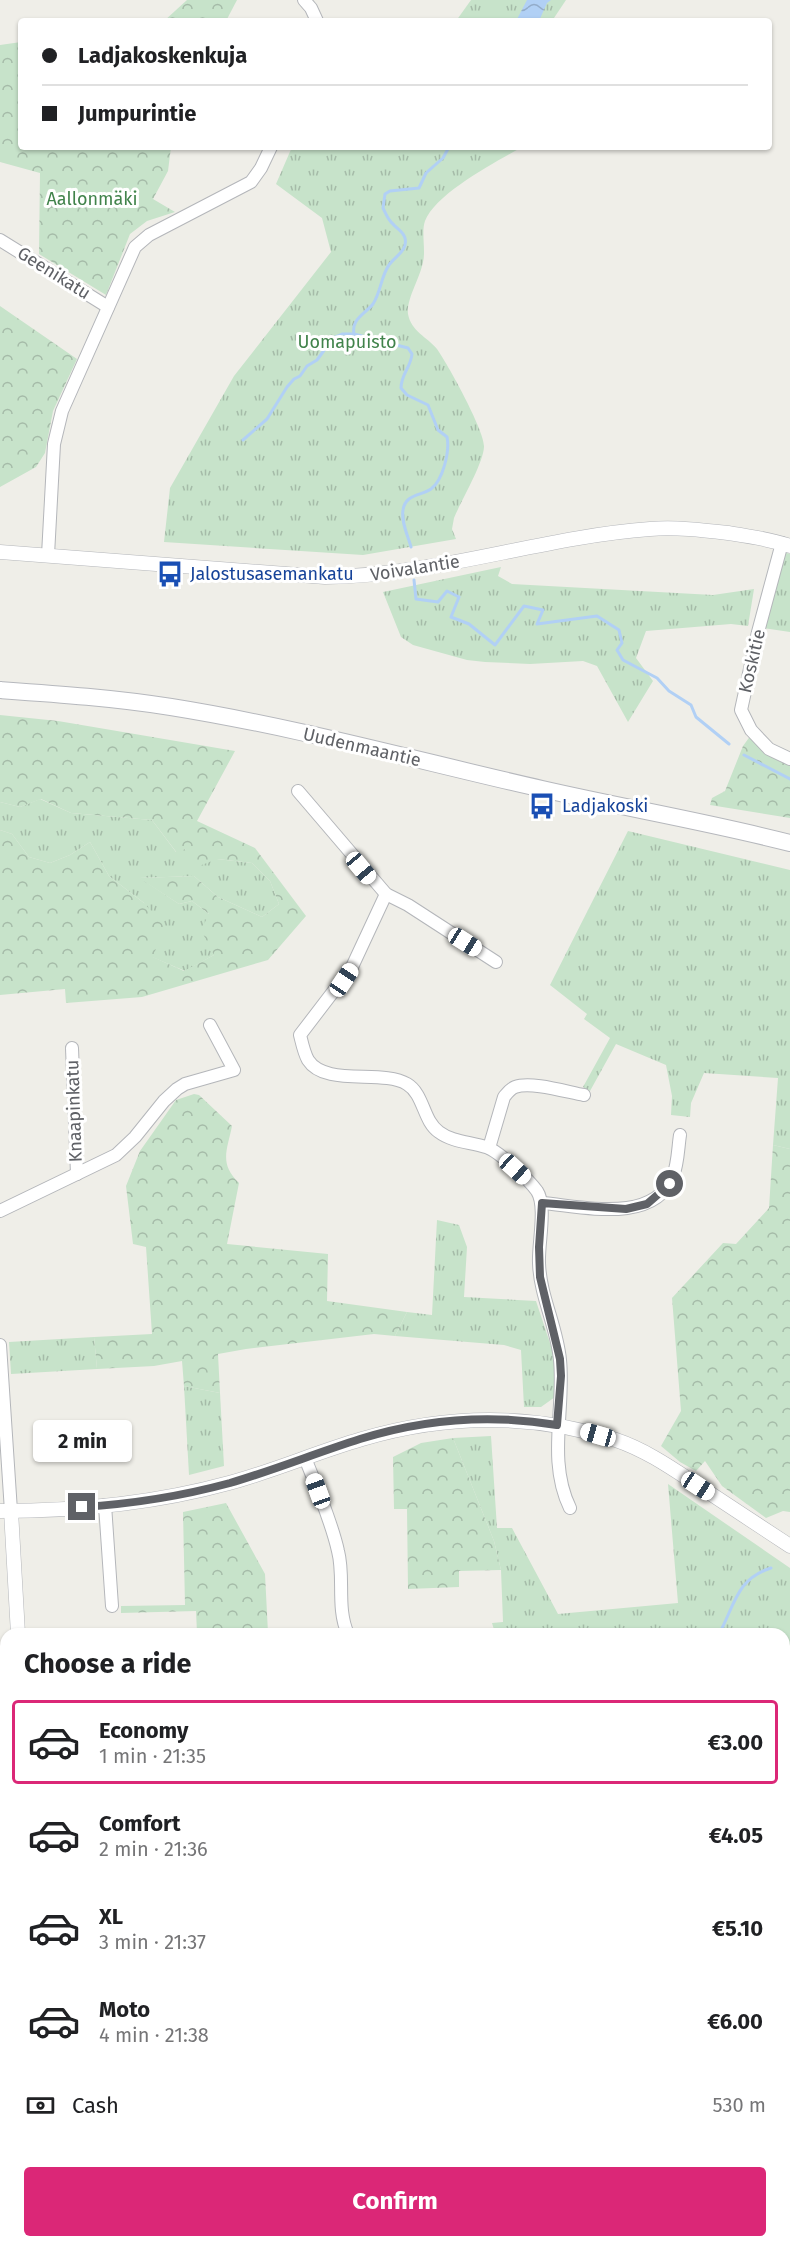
<!DOCTYPE html>
<html lang="en">
<head>
<meta charset="utf-8">
<style>
  :root { --surface:#fff; --page:#f6f6f6; --text:#202124; --muted:#757577; --line:#e0e0e0; --accent:#db2777 }
  body { margin:0; font-family:"Fira Sans",sans-serif; background:var(--page); color:var(--text); height:100vh; display:flex; flex-direction:column; font-size:22px; white-space:nowrap }
  * { box-sizing:border-box; margin:0 }
  p { font-size:20px; color:var(--muted) }
  .icon { flex:none; width:33px; height:33px; fill:none; stroke:currentColor; stroke-width:2; stroke-linecap:round; stroke-linejoin:round }
  .map { position:relative; flex:1; overflow:hidden }
  .drawer { position:absolute; left:0px; top:1628px; width:790px; height:620px; display:flex; flex-direction:column; background:var(--surface); border-radius:18px 18px 0 0; box-shadow:0 2px 4px #0004 }
  .drawer>* { flex:none }
  .guide { position:absolute; left:18px; top:18px; width:754px; height:132px; border-radius:6px; box-shadow:0 2px 4px #0004; display:grid; align-content:center; height:132px; padding:0 24px; background:var(--surface) }
  .end { position:absolute; width:27px; height:27px; margin:-14px; border:8px solid #5f6166; background:#fff; box-shadow:0 0 0 3px #fff }
  .from { border-radius:50% }
  .bubble { position:absolute; height:42px; border-radius:6px; background:var(--surface); box-shadow:0 2px 4px #0004; font-size:20px; font-weight:700; line-height:42px; text-align:center }
  .car { position:absolute; width:18px; height:36px; margin:-18px -9px; border-radius:8px; box-shadow:0 0 4px 2px #0007; background:linear-gradient(#fff 24%,#345 0 40%,#fff 0 76%,#345 0 86%,#fff 0) }
  .guide b { display:flex; align-items:center; gap:21px; height:57px; font-size:22px }
  .guide b+b { border-top:2px solid var(--line) }
  .guide i { width:15px; height:15px; background:var(--text) }
  ul { padding:0; list-style:none }
  li { display:flex; align-items:center; gap:18px; height:84px; margin:0 12px 9px; padding:0 12px; border:3px solid transparent; border-radius:6px }
  li div { flex:1 }
  li b { display:block; font-size:22px }
  li em { font-style:normal; font-weight:700 }
  li.on { border-color:var(--accent) }
  li>.icon { width:54px; height:54px; stroke-width:1.5 }
  h2 { padding:0 24px; font-size:27px; line-height:72px }
  .pay { display:flex; align-items:center; gap:15px; height:66px; padding:0 24px; font-size:22px }
  .pay p { margin-inline-start:auto }
  .primary-button { display:flex; gap:12px; margin-top:auto; padding:12px 24px }
  .primary-button a { flex:1; height:69px; border-radius:6px; background:var(--accent); color:#fff; font-size:24px; font-weight:700; line-height:69px; text-align:center }
  .map>svg:first-child { display:block }
  .industrial { fill:url(#industrial-grid) }
  .grass { fill:url(#grass-tufts) }
  .forest { fill:url(#forest-crowns) }
  .water { fill:url(#water-waves) }
  .lines { fill:none; stroke-linecap:round; stroke-linejoin:round }
  .stream { stroke:#b1d0f5; stroke-width:3 }
  .minor-casing { stroke:#b4b6ba; stroke-width:14 }
  .tertiary-casing { stroke:#b4b6ba; stroke-width:15 }
  .secondary-casing { stroke:#b6b8bd; stroke-width:18 }
  .minor { stroke:#fff; stroke-width:12 }
  .tertiary { stroke:#fff; stroke-width:14 }
  .secondary { stroke:#fff; stroke-width:16 }
  .route { stroke:#5f6166; stroke-width:8 }
  .labels { text-anchor:middle; dominant-baseline:central; stroke-width:6; stroke-linejoin:round; paint-order:stroke }
  .park-label { font-size:18px; fill:#41834b; stroke:#fff }
  .street-label { font-size:18px; fill:#5f6166; stroke:#fff }
  .transit-label { font-size:18px; fill:#164399; stroke:#fff; text-anchor:start }
</style>
</head>
<body>
<div class="map">
<svg width="790" height="2246" viewBox="0 0 790 2246">
  <defs>
    <pattern id="industrial-grid" width="8" height="8" patternUnits="userSpaceOnUse" patternTransform="scale(1.5)"><rect width="8" height="8" fill="#deddd9"/><path d="M0 4h8M4 0v8" fill="none" stroke="#b7b7b4"/></pattern>
    <pattern id="grass-tufts" width="24" height="20" patternUnits="userSpaceOnUse" patternTransform="scale(1.5)"><rect width="24" height="20" fill="#c7e3ca"/><path d="M3 7l-1-3M5 7V3M7 7l1-3M15 17l-1-3M17 17v-4M19 17l1-3" fill="none" stroke="#a5bba8"/></pattern>
    <pattern id="forest-crowns" width="20" height="18" patternUnits="userSpaceOnUse" patternTransform="scale(1.5)"><rect width="20" height="18" fill="#c7e3ca"/><path d="M2 6a3 3 0 1 1 6 0M12 15a3 3 0 1 1 6 0" fill="none" stroke="#a5bba8"/></pattern>
    <pattern id="water-waves" width="16" height="10" patternUnits="userSpaceOnUse" patternTransform="scale(1.5)"><rect width="16" height="10" fill="#b1d0f5"/><path d="M0 5q4-4 8 0t8 0" fill="none" stroke="#93acca"/></pattern>
  </defs>
  <rect width="100%" height="100%" fill="#efeee8"/>
  <g class="industrial">
    <polygon points="785,1812 790,1812 790,2110 785,2133"/>
    <polygon points="785,2227 789,2246 644,2246 644,2241 784,2241"/>
    <polygon points="367,2241 612,2241 611,2246 367,2246"/>
  </g>
  <g class="grass">
    <polygon points="471,0 566,0 552,21 456,21"/>
    <path d="M292,147h230c-26,15 -86,46 -97,74 -4,11 1,29 -2,41 -3,16 -17,38 -15,52 3,17 19,23 29,35 10,14 48,82 47,98 -1,17 -23,54 -30,71l-2,11 4,10 -93,16 -199,-13 6,-54 64,-112 97,-124 -9,-34 -46,-34z"/>
    <polygon points="784,552 790,554 790,632 763,628"/>
    <polygon points="501,567 498,576 512,584 713,595 754,589 748,626 731,624 646,631 636,658 653,681 628,722 597,666 583,661 530,664 485,662 467,660 413,645 401,637 383,592"/>
    <polygon points="40,799 71,813 152,820 176,852 184,849 217,859 252,863 270,881 279,904 262,917 218,897 194,876 140,878 179,904 192,901 209,914 214,955 185,971 152,957 144,903 109,876 90,842 70,855 50,863 29,857 12,834 0,830 0,802 20,807"/>
    <polygon points="628,831 790,870 790,1149 773,1145 778,1078 704,1073 691,1103 690,1117 671,1115 672,1096 666,1065 616,1044 590,1091 583,1087 610,1038 584,1019 587,1014 550,985"/>
    <polygon points="437,1220 459,1225 467,1247 464,1297 536,1301 556,1361 555,1397 541,1407 524,1407 521,1350 504,1345 395,1336 407,1312 432,1315"/>
    <polygon points="94,1337 97,1369 11,1374 9,1342"/>
    <polygon points="184,1386 220,1393 224,1466 189,1475"/>
    <polygon points="491,1436 497,1528 512,1528 558,1614 678,1603 668,1484 790,1568 790,1812 784,1812 784,1634 495,1633 492,1623 503,1622 501,1570 494,1541 453,1438"/>
    <polygon points="0,2093 6,2093 6,2138 0,2141"/>
  </g>
  <g class="forest">
    <polygon points="187,0 237,0 226,21 164,21"/>
    <polygon points="21,42 21,147 171,147 168,171 153,199 175,212 147,221 130,234 106,295 39,254 40,173 0,162 0,45"/>
    <polygon points="0,306 77,359 53,411 45,453 36,467 0,487"/>
    <polygon points="0,715 58,721 235,751 197,821 255,848 306,916 268,960 142,997 66,1003 65,989 0,995 0,830 12,834 29,857 50,863 70,855 90,842 109,876 144,903 164,926 153,957 184,971 214,955 201,930 209,914 192,901 179,904 139,878 194,876 218,897 262,917 279,904 270,881 252,863 217,859 194,868 185,849 177,853 152,820 71,813 41,799 20,807 0,802"/>
    <polygon points="751,735 790,762 790,818 710,805 712,798 725,791 743,746"/>
    <path d="M194,1094l5,1 33,31c-5,25 -13,37 7,57l-12,61 101,10 -1,47 80,11 -12,24 -21,-2 -128,15 -28,5 2,39 -36,-7 -2,-25 -28,5 -57,3 -3,-32 58,-3 -6,-87 -13,-3 -7,-58 14,-35 36,-51z"/>
    <polygon points="773,1145 790,1149 790,1512 783,1511 766,1518 722,1486 705,1461 696,1471 680,1462 661,1446 681,1411 672,1298 723,1243 736,1244 769,1208"/>
    <polygon points="453,1438 494,1541 501,1570 459,1571 459,1587 408,1589 407,1509 394,1509 393,1457 421,1443"/>
    <polygon points="226,1503 265,1574 268,1633 197,1633 196,1611 121,1613 121,1606 185,1605 183,1512"/>
  </g>
  <polygon class="water" points="527,0 551,0 547,3 539,21 516,21"/>
  <g class="lines">
    <g class="stream">
      <polyline points="243,440 267,419 287,387 294,379 300,376 307,366 317,360 333,338 342,334 354,334"/>
      <path d="M411,547c-3,-11 -10,-25 -8,-37 2,-16 18,-14 28,-21 12,-9 19,-38 16,-52l-9,-7 -10,-25 -21,-10 -6,-7c0,-14 10,-21 11,-34l-4,-6 -54,-14c-3,-15 11,-20 19,-30 8,-12 8,-28 16,-39 6,-9 19,-14 16,-27 -2,-7 -8,-9 -12,-14 -5,-4 -7,-10 -10,-16l2,-14 5,-3 29,-3 7,-15 17,-15 6,-11"/>
      <polyline points="414,580 416,599 438,602 447,591 459,597 451,617 469,624 495,645 524,606 543,610 537,624 597,616 619,630 622,643 617,650 623,660 657,678 669,691 691,705 696,717 729,744"/>
      <polyline points="744,755 790,779"/>
      <path d="M719,1634c16,-29 17,-55 52,-66"/>
      <polyline points="784,1764 790,1765"/>
      <polyline points="224,2246 229,2241"/>
    </g>
    <g class="minor-casing">
      <g id="minor">
        <polyline points="304,0 311,8 317,21"/>
        <polyline points="0,240 108,307"/>
        <polyline points="782,543 758,632 741,710 751,730 769,749 790,759"/>
        <polyline points="48,555 54,444 62,411 135,247 149,235 251,182 261,168 271,147"/>
        <polyline points="298,791 386,894 408,905 496,962"/>
        <path d="M386,894l-34,73 -52,68c2,8 4,18 8,25 17,27 74,9 99,24 17,10 16,37 32,48 13,10 32,10 47,15 13,4 43,33 51,44 10,15 1,53 2,72 1,33 18,64 21,97 5,49 -13,101 10,148"/>
        <polyline points="72,1048 77,1174"/>
        <path d="M489,1148l15,-51c4,-5 6,-8 11,-10 16,-6 52,5 69,8"/>
        <path d="M542,1203c39,3 112,22 131,-27 5,-12 5,-28 7,-41"/>
        <polyline points="0,1211 116,1155 135,1137 164,1101 177,1089 185,1084 234,1070 210,1025"/>
        <polyline points="0,1345 11,1511"/>
        <path d="M305,1458c11,27 27,65 33,93 7,26 -2,57 10,83"/>
        <polyline points="105,1505 112,1606"/>
        <polyline points="0,1961 6,1960"/>
        <polyline points="784,2176 790,2177"/>
        <polyline points="0,2229 6,2240"/>
        <polyline points="629,2246 629,2241"/>
      </g>
    </g>
    <g class="tertiary-casing">
      <g id="tertiary">
        <path d="M0,552l325,25c110,-1 216,-40 325,-48 26,-2 52,1 78,4 20,3 42,6 62,13"/>
        <path d="M0,1511c76,0 156,-8 229,-28 45,-12 88,-31 133,-44 85,-25 170,-26 254,1 30,10 57,29 83,46 30,20 61,40 91,60"/>
        <polyline points="11,1511 18,1634"/>
        <polyline points="120,2241 122,2246"/>
      </g>
    </g>
    <g class="secondary-casing">
      <path id="secondary" d="M0,690c57,4 115,8 171,17 125,20 248,54 371,82 83,19 166,33 248,54"/>
    </g>
    <use href="#minor" class="minor"/>
    <use href="#tertiary" class="tertiary"/>
    <use href="#secondary" class="secondary"/>
  </g>
  <g class="lines">
    <path class="route" d="M82,1507c49,-3 100,-11 148,-24 44,-13 86,-30 130,-44 64,-20 131,-25 197,-14l4,-49 -1,-17 -20,-82 -1,-30 3,-44 84,6 21,-5 23,-20"/>
  </g>
  <defs>
    <g id="bus-bare" transform="scale(2.07)"><path d="M-5-6H5V4H4V6H2V4H-2V6H-4V4H-5ZM-3.5-4V0h7V-4ZM-3.5 1.2v1.5H-2V1.2ZM2 1.2v1.5H3.5V1.2Z" fill="#1a4fb4" stroke="#fff" stroke-width="2.5" paint-order="stroke"/></g>
  </defs>
  <g fill-rule="evenodd">
    <use href="#bus-bare" x="170" y="574"/>
    <use href="#bus-bare" x="542" y="806"/>
  </g>
  <g class="labels">
    <g class="park-label">
      <text x="92" y="199">Aallonmäki</text>
      <text x="347" y="342">Uomapuisto</text>
    </g>
    <g class="street-label">
      <text transform="translate(54 273) rotate(32)">Geenikatu</text>
      <text transform="translate(415 568) rotate(-9)">Voivalantie</text>
      <text transform="translate(752 661) rotate(-77)">Koskitie</text>
      <text transform="translate(362 747) rotate(13)">Uudenmaantie</text>
      <text transform="translate(74 1111) rotate(-92)">Knaapinkatu</text>
    </g>
    <g class="transit-label">
      <text x="190" y="574">Jalostusasemankatu</text>
      <text x="562" y="806">Ladjakoski</text>
    </g>
  </g>
</svg>
<i class="end from" style="left:670px;top:1184px"></i>
<i class="end" style="left:82px;top:1507px"></i>
<div class="bubble" style="left:33px;top:1420px;width:99px">2 min</div>
<i class="car" style="left:361px;top:868px;rotate:140deg"></i>
<i class="car" style="left:465px;top:942px;rotate:122deg"></i>
<i class="car" style="left:344px;top:980px;rotate:34deg"></i>
<i class="car" style="left:515px;top:1169px;rotate:132deg"></i>
<i class="car" style="left:598px;top:1435px;rotate:286deg"></i>
<i class="car" style="left:698px;top:1486px;rotate:123deg"></i>
<i class="car" style="left:318px;top:1491px;rotate:340deg"></i>
<div class="guide">
<b><i class="from"></i>Ladjakoskenkuja</b>
<b><i></i>Jumpurintie</b>
</div>
<section class="drawer">
<h2>Choose a ride</h2>
<ul>
<li class="on"><svg class="icon" aria-label="car" viewBox="0 0 24 24"><path d="M5 17H2v-5l4-1 3-4h7l3 4 3 1v5h-3M9 17h6M6 11h13"/><circle cx="7" cy="17" r="2"/><circle cx="17" cy="17" r="2"/></svg><div><b>Economy</b><p>1 min · 21:35</p></div><em>€3.00</em></li>
<li><svg class="icon" aria-label="car" viewBox="0 0 24 24"><path d="M5 17H2v-5l4-1 3-4h7l3 4 3 1v5h-3M9 17h6M6 11h13"/><circle cx="7" cy="17" r="2"/><circle cx="17" cy="17" r="2"/></svg><div><b>Comfort</b><p>2 min · 21:36</p></div><em>€4.05</em></li>
<li><svg class="icon" aria-label="car" viewBox="0 0 24 24"><path d="M5 17H2v-5l4-1 3-4h7l3 4 3 1v5h-3M9 17h6M6 11h13"/><circle cx="7" cy="17" r="2"/><circle cx="17" cy="17" r="2"/></svg><div><b>XL</b><p>3 min · 21:37</p></div><em>€5.10</em></li>
<li><svg class="icon" aria-label="car" viewBox="0 0 24 24"><path d="M5 17H2v-5l4-1 3-4h7l3 4 3 1v5h-3M9 17h6M6 11h13"/><circle cx="7" cy="17" r="2"/><circle cx="17" cy="17" r="2"/></svg><div><b>Moto</b><p>4 min · 21:38</p></div><em>€6.00</em></li>
</ul>
<div class="pay"><svg class="icon" aria-label="cash" viewBox="0 0 24 24"><path d="M3 7h18v10H3z"/><circle cx="12" cy="12" r="2"/></svg>Cash<p>530 m</p></div>
<div class="primary-button"><a>Confirm</a></div>
</section>
</div>
</body>
</html>
